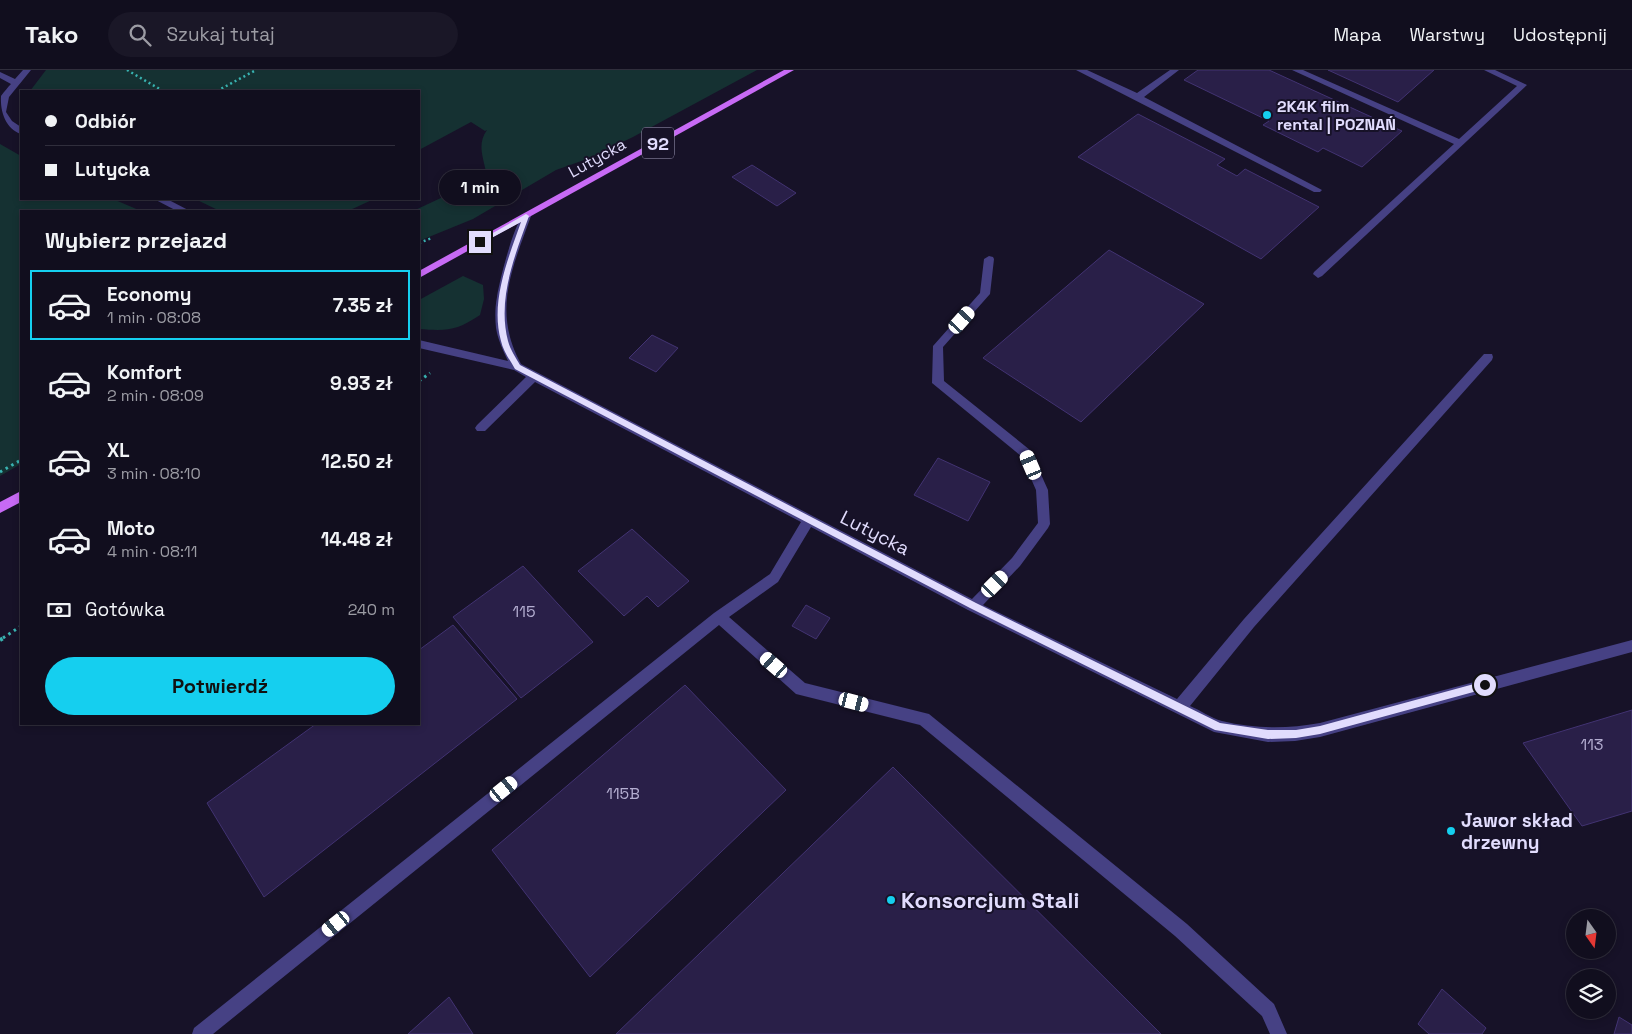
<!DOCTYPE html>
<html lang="pl">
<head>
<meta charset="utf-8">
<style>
  :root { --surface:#110e1e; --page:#1a1727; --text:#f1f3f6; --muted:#9c9ca4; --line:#302e3c; --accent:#15cfef }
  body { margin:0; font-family:"Space Grotesk",sans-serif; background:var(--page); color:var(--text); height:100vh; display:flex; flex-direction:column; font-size:19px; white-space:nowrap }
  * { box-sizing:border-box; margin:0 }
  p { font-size:16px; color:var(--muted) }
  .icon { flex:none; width:28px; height:28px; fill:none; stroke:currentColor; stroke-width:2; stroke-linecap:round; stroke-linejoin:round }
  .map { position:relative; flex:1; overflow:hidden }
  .drawer { position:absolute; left:20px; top:140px; width:400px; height:515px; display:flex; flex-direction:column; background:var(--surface); border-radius:0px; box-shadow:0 2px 8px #0003,0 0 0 1px var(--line) }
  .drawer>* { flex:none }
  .top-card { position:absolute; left:20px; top:20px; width:400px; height:110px; border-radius:0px; box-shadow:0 2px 8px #0003,0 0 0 1px var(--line); display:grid; align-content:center; height:110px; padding:0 25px; background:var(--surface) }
  .needle { width:32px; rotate:166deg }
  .buttons { position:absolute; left:1566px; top:839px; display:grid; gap:10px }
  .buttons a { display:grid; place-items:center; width:50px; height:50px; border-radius:50%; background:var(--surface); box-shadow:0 2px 8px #0003,0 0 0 1px var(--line); font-size:25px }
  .end { position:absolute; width:22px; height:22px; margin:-11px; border:6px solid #e1dcfd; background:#111; box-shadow:0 0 0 2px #111 }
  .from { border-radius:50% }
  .bubble { position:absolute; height:35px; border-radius:18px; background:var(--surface); box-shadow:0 2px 8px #0003,0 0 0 1px var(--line); font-size:16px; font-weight:700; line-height:35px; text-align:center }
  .car { position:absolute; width:15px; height:30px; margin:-15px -8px; border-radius:6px; box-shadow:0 0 4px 1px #0007; background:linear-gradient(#fff 24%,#345 0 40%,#fff 0 76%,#345 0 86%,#fff 0) }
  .top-card b { display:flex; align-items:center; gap:18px; height:48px; font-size:19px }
  .top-card b+b { border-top:1px solid var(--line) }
  .top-card i { width:12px; height:12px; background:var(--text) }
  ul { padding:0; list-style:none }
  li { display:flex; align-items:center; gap:15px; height:70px; margin:0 10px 8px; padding:0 15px; border:2px solid transparent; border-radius:0px }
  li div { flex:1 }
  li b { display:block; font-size:19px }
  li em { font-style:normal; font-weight:700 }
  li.current { border-color:var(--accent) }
  li>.icon { width:45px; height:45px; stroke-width:1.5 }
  h2 { padding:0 25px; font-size:22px; line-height:60px }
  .pay { display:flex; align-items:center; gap:12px; height:55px; padding:0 25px; font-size:19px }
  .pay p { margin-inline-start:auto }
  .button { display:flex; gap:10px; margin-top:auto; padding:10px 25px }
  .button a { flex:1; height:58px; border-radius:30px; background:var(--accent); color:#111; font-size:20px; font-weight:700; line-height:58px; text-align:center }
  header { display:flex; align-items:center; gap:30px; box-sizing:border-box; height:70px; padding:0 25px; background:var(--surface); border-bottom:1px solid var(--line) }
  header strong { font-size:24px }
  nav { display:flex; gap:28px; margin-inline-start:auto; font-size:18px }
  .search { width:350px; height:45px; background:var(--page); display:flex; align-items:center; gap:12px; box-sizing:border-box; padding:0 18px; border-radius:28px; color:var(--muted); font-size:19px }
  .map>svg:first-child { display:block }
  .green { fill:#153132 }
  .building { fill:#291f48; stroke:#423372 }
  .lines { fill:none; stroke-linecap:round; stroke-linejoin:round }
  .path-far2 { stroke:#39b3b1; stroke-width:2.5; stroke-dasharray:2 3; stroke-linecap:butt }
  .path-far1 { stroke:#39b3b1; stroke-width:3; stroke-dasharray:2.5 4; stroke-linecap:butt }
  .path { stroke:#39b3b1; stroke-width:4; stroke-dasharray:3 4.5; stroke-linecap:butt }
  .minor { fill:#464184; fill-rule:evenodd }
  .major { fill:#c76af5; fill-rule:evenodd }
  .route { fill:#e1dcfd }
  .poi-dot { fill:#15cfef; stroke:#171228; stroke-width:2 }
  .labels { text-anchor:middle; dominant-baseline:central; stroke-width:4; stroke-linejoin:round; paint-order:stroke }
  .far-poi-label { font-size:16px; font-weight:bold; fill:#e1dcfd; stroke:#171228; text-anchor:start }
  .far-street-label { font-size:16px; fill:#e1dcfd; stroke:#171228 }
  .number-label { font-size:16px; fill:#b3add0 }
  .shield { fill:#171228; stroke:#a49fbd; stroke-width:1 }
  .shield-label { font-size:18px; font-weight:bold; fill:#e1dcfd }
  .street-label { font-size:19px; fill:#e1dcfd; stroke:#171228 }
  .poi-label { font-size:19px; font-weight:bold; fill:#e1dcfd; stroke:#171228; text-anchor:start }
  .near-poi-label { font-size:22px; font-weight:bold; fill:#e1dcfd; stroke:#171228; text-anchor:start }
</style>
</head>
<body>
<header>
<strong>Tako</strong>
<div class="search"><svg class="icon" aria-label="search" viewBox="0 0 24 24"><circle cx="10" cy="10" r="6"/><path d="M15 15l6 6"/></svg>Szukaj tutaj</div>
<nav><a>Mapa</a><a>Warstwy</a><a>Udostępnij</a></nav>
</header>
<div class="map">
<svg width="1632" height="964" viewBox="0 0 1632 964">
  <rect width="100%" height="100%" fill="#171228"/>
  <g class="green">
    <path d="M46,0h711l-124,67 -46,22 -31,11 -83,49 -54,22v-30h-6l60,-28 13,-11c-3,-16 -9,-28 1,-42l-2,1 -14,-9 -52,28v-59h-389z"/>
    <polygon points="0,74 21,86 21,129 113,129 141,141 21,141 21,394 0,406"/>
    <polygon points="195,129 374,129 348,141 220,141"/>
    <path d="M463,206l20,9 1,14 -4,16c-24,16 -33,16 -61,14v-29z"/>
  </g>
  <g class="building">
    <polygon points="1198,0 1269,0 1402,61 1362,97 1323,78 1318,82 1263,55 1269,51 1184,10"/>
    <polygon points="1328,0 1434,0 1398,32"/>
    <polygon points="1138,44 1225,89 1217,95 1237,106 1245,99 1319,137 1261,189 1078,87"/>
    <polygon points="752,95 796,123 777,136 732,107"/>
    <polygon points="1109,180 1204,234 1081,352 983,288"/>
    <polygon points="652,265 678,278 656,302 629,288"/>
    <polygon points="938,388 990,412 968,451 914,425"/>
    <polygon points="632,459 689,511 658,537 647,526 624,546 578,501"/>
    <polygon points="523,496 593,572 521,628 453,547"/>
    <polygon points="806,535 830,548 816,569 792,556"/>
    <polygon points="453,555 517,629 264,827 207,733 316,654 419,654 419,580"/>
    <polygon points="685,615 786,720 590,907 492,780"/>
    <polygon points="1632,640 1632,741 1582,756 1523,673"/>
    <polygon points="893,697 1161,964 616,964"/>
    <polygon points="1442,919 1486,958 1482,964 1429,964 1418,954"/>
    <polygon points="449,927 473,964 408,964"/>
    <polygon points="1619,947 1632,955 1632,964 1614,964"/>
  </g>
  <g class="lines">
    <g class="path-far2">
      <polyline points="127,0 163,21"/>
      <polyline points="217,21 256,0"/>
      <polyline points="419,173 432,168"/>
    </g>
    <g class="path-far1">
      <polyline points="419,311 430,303"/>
      <polyline points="0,402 21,390"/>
      <polyline points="3,568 21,556"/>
    </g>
    <polyline class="path" points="0,570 5,567"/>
    <g class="minor">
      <path d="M23,0h8l-22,27 -3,15 6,9 9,6v7c-15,-5 -21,-22 -20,-38 3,-4 7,-9 10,-12l-11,-6v-6l15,7z"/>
      <polygon points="1076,0 1087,0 1137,23 1170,0 1179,0 1144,27 1322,120 1320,122 1314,122"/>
      <polygon points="1292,0 1303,0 1459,69 1517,16 1484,0 1495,0 1527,15 1322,206 1318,208 1313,204 1314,202 1454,74"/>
      <polygon points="154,129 167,129 190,141 177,141"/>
      <path d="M526,143l5,3c-19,53 -39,95 -10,148l451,235 40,-41 26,-35 -2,-33 -15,-34 -89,-73 1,-37 47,-53 4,-34 5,-3 4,1 1,2 -4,35 -47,53 1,34 86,69 18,40 2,34 -2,4 -28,38 -37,39 194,94 67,-80 240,-265h8l1,3 -1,3 -238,267 -64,79c10,4 21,12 32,15 33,8 65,8 98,2l312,-83v12l-312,85 -25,4 -27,1 -54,-10 -246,-122 -157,-83 -33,55 -49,35 76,66 124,31 258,210 87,80 13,30h-17l-8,-18 -87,-80 -255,-211 -124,-31 -77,-69 -506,409h-21l2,-6 520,-415 56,-39 31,-52 -266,-140 -50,49h-8l-2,-3 2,-3 49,-48 -12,-7 -95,-22v-8l89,21c-5,-11 -10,-21 -12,-33 -1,-10 -1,-21 1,-31 2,-14 18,-80 29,-84z"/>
    </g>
    <g class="major">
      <polygon points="784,0 794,0 419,208 419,201"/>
      <polygon points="21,421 21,432 0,443 0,432"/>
    </g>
  </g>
  <path class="route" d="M526,144l3,2c-14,39 -32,83 -21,125 2,8 8,17 12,24l456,238 244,120 48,7h28l24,-4 165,-45 3,1v6l-168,46 -24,4 -28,1 -53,-9 -245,-122 -455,-239c-5,-9 -12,-18 -14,-28 -11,-39 7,-82 20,-119l-39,21 -5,-1z"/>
  <g class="poi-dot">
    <circle cx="1267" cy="45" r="5"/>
    <circle cx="1451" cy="761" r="5"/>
    <circle cx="891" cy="830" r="5"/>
  </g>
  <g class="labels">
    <g class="far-poi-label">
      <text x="1277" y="36">2K4K film<tspan x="1277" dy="18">rental | POZNAŃ</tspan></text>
    </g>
    <g class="far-street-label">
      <text transform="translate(597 88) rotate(-29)">Lutycka</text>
    </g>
    <g class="number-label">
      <text x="524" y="541">115</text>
      <text x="1592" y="674">113</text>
      <text x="623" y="723">115B</text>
    </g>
    <rect class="shield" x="642" y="57.5" width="32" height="31" rx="4"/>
    <g class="shield-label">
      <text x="658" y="73">92</text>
    </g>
    <g class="street-label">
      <text transform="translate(875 463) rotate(27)">Lutycka</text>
    </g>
    <g class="poi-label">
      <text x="1461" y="750">Jawor skład<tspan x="1461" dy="22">drzewny</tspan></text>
    </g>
    <g class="near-poi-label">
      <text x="901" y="830">Konsorcjum Stali</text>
    </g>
  </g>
</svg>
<div class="buttons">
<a><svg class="needle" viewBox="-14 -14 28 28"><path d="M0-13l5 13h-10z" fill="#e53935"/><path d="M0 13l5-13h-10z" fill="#9c9ca4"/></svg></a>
<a><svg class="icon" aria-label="layers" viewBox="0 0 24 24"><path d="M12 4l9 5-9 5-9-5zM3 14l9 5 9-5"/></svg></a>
</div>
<i class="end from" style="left:1485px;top:615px"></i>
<i class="end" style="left:480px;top:172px"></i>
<div class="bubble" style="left:439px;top:100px;width:82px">1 min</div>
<i class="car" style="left:962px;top:250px;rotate:42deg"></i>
<i class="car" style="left:1031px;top:395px;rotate:337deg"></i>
<i class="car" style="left:995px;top:514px;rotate:45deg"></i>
<i class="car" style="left:774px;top:595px;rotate:311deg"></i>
<i class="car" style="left:854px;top:632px;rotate:104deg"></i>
<i class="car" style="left:504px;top:719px;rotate:51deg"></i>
<i class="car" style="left:336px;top:854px;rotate:231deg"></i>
<div class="top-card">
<b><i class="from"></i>Odbiór</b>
<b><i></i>Lutycka</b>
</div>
<section class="drawer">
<h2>Wybierz przejazd</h2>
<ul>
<li class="current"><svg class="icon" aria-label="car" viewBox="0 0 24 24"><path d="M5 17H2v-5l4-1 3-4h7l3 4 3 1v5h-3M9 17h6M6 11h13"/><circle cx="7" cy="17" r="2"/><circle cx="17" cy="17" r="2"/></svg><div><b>Economy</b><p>1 min · 08:08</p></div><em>7.35 zł</em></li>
<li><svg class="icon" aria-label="car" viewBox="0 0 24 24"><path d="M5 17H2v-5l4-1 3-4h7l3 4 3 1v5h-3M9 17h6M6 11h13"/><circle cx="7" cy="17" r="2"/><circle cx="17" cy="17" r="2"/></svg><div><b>Komfort</b><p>2 min · 08:09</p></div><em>9.93 zł</em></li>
<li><svg class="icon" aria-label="car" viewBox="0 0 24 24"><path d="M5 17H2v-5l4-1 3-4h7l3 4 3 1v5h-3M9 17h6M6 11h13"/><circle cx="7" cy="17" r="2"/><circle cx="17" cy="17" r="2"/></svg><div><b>XL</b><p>3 min · 08:10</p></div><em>12.50 zł</em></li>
<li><svg class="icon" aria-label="car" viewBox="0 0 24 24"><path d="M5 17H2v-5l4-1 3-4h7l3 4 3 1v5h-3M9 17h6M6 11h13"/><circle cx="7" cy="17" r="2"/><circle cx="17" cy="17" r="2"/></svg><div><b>Moto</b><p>4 min · 08:11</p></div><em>14.48 zł</em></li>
</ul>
<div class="pay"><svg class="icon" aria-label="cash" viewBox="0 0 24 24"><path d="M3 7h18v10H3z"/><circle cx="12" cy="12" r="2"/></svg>Gotówka<p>240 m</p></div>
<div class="button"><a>Potwierdź</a></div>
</section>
</div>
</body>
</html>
